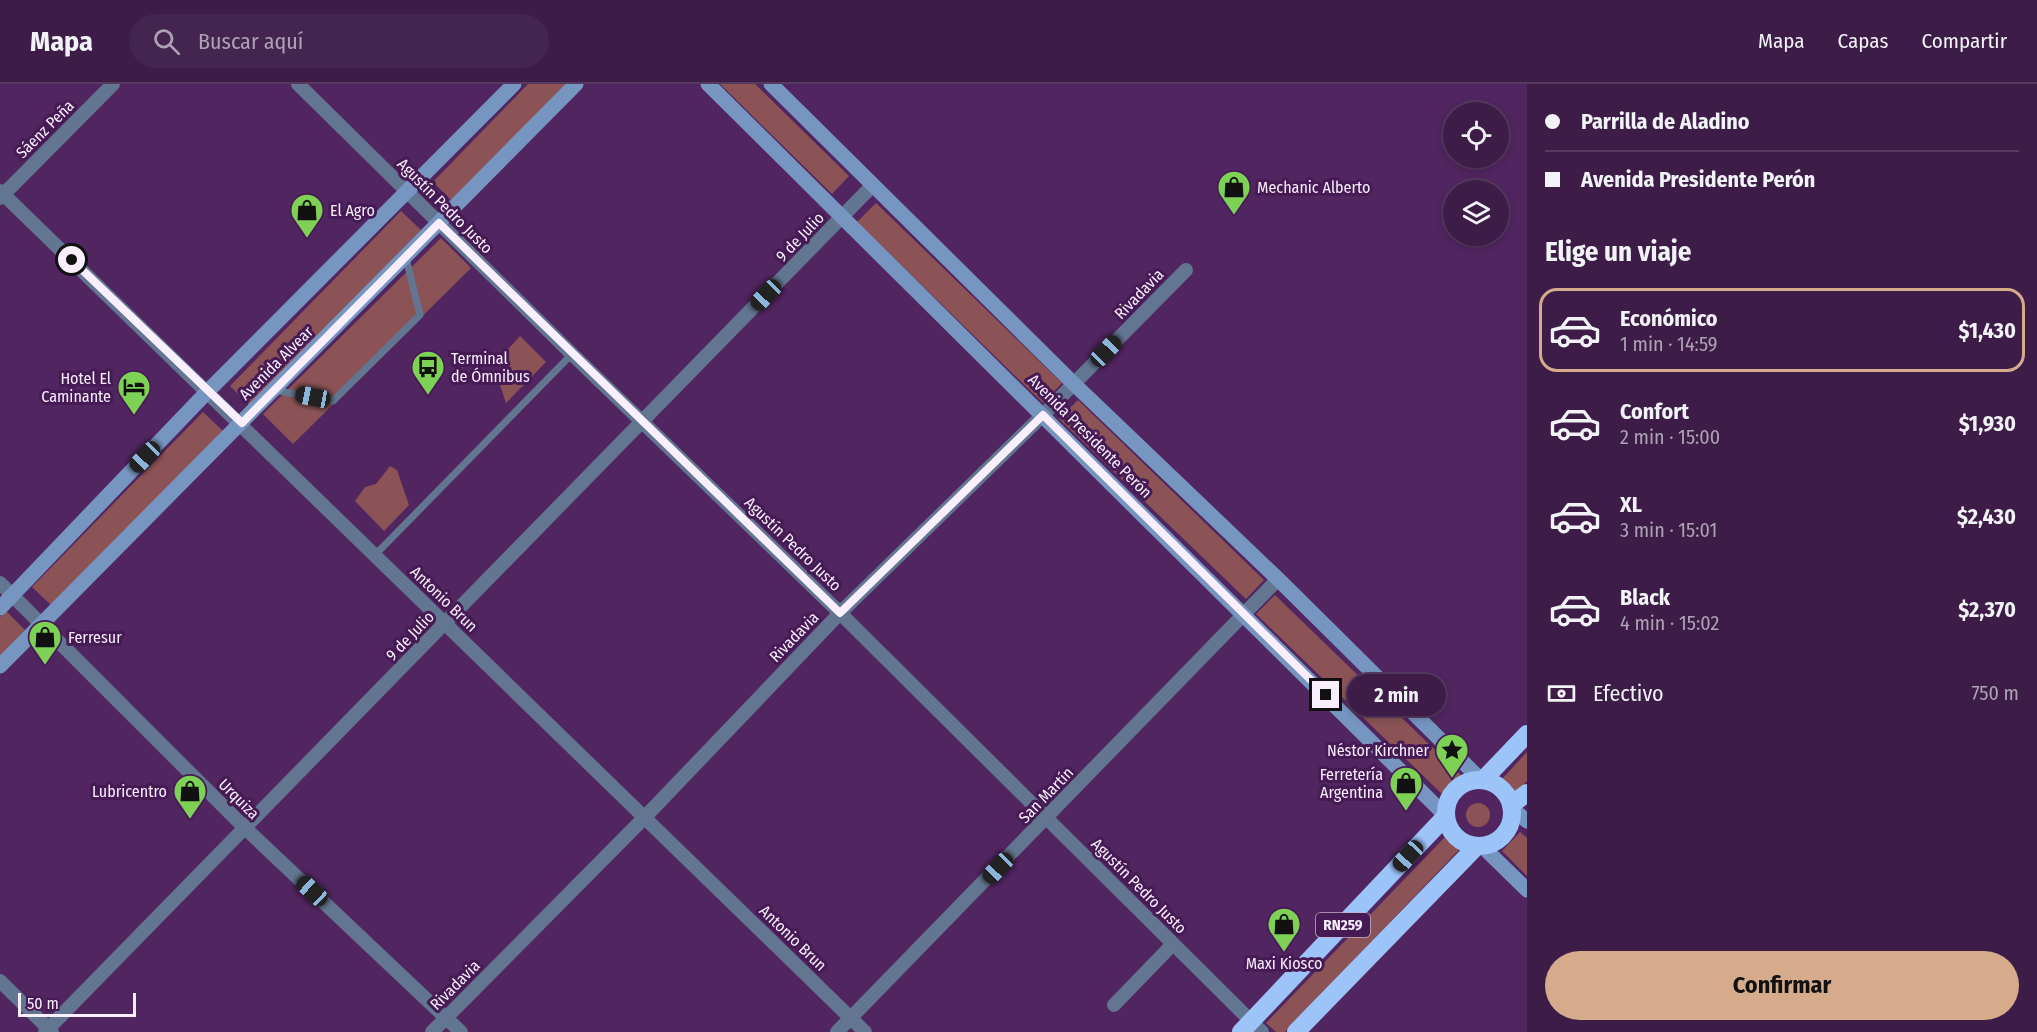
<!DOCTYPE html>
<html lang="es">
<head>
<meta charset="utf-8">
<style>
  :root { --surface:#3d1c48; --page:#44254f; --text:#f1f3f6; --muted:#ada1b4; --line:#563a60; --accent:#d6ab8b }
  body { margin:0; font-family:"Fira Sans Condensed",sans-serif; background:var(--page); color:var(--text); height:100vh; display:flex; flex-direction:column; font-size:22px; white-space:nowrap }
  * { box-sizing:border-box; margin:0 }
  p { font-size:20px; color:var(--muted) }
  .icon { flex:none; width:33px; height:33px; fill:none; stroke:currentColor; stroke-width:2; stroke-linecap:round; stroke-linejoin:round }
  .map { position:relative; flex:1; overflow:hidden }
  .sheet { display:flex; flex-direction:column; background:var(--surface); width:510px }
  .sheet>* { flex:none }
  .hud { display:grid; align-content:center; height:132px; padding:0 18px; background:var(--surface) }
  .fabs { position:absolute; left:1443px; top:18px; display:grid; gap:12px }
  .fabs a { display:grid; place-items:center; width:66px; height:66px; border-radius:50%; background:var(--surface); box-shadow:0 3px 9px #0003,0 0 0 2px var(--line); font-size:30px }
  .scale { position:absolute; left:18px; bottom:15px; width:118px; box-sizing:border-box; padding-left:6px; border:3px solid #f8eefc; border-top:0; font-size:16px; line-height:21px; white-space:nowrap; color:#f8eefc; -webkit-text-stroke:4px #461a54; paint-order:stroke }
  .end { position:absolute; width:27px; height:27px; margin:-14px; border:8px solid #f8eefc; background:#111; box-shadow:0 0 0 3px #111 }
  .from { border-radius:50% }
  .bubble { position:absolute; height:42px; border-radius:21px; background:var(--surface); box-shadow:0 3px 9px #0003,0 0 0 2px var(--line); font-size:20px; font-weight:700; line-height:42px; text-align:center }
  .car { position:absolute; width:18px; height:36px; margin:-18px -9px; border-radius:8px; box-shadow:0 0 4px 2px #0007; background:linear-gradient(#222 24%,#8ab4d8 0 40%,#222 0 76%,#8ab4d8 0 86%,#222 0) }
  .hud b { display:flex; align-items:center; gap:21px; height:57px; font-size:22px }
  .hud b+b { border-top:2px solid var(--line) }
  .hud i { width:15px; height:15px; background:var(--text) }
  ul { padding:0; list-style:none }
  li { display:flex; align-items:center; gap:18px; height:84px; margin:0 12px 9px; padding:0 6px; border:3px solid transparent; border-radius:18px }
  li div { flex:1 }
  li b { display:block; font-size:22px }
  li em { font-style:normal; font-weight:700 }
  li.on { border-color:var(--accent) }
  li>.icon { width:54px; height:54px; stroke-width:1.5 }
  h2 { padding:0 18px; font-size:27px; line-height:72px }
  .pay { display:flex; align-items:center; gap:15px; height:66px; padding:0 18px; font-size:22px }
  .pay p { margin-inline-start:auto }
  .cta { display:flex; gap:12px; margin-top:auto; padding:12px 18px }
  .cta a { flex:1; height:69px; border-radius:36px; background:var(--accent); color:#111; font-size:24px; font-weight:700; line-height:69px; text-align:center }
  header { display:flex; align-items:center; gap:36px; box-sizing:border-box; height:84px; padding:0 30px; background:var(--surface); border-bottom:2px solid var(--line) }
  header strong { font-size:28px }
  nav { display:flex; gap:33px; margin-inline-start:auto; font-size:21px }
  .search { width:420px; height:54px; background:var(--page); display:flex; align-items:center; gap:15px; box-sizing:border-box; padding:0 21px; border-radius:33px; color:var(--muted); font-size:22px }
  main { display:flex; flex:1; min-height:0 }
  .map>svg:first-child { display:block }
  .green { fill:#8b5356 }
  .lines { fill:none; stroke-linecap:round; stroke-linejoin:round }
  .lane { stroke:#627691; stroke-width:7 }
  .street { stroke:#627691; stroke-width:14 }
  .secondary { stroke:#7695c0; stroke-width:15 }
  .highway { stroke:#9dc4f9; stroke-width:18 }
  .route { stroke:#f8eefc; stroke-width:8 }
  .labels { text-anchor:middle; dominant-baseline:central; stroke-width:6; stroke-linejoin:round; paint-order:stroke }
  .shield { fill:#461a54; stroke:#c3aeca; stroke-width:1.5 }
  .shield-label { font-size:15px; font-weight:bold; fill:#f8eefc }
  .street-label { font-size:16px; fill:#f8eefc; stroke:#461a54 }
  .poi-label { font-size:16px; fill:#f8eefc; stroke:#461a54; text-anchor:start }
</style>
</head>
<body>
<header>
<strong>Mapa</strong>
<div class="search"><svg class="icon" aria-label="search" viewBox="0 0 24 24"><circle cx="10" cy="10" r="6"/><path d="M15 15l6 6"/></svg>Buscar aquí</div>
<nav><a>Mapa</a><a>Capas</a><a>Compartir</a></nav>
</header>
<main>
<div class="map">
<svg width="1527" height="948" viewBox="0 0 1527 948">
  <rect width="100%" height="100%" fill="#512560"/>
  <g class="green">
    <polygon points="528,0 566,0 452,117 433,98"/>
    <polygon points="720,0 755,0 849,92 832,110"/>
    <polygon points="876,119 1062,299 1043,319 857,138"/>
    <polygon points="401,127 421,146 249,321 230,302"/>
    <polygon points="441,154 471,184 293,360 263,330"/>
    <polygon points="520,252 546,278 506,319 499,298 510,286 500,274"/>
    <polygon points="1078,316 1264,496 1246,515 1059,335"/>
    <polygon points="203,328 223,347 52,522 32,503"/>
    <polygon points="390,382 397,386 409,421 384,447 355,417 365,403 376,400"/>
    <polygon points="1275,511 1461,691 1442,710 1256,530"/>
    <polygon points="6,527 25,546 0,572 0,533"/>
    <polygon points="1527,668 1527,697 1516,709 1502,695"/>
    <circle cx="1478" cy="731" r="12"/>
    <polygon points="1520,748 1527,754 1527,792 1502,767"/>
    <polygon points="1445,753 1459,766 1285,948 1276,948 1266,939"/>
  </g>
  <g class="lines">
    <g class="lane">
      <polyline points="274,306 333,317 420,231 406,174"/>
      <polyline points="375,471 572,270"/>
    </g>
    <g class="street">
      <polyline points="298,0 572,270 840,529 1262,948"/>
      <polyline points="0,107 865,948"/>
      <polyline points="0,114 113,0"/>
      <polyline points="0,499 245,744 461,948"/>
      <polyline points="0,897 52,948"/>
      <polyline points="1114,921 1173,860"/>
      <polyline points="45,948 873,101"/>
      <polyline points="432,948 645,733 840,529 1043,331 1186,186"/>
      <polyline points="837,948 1278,495"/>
    </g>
    <g class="secondary">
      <polyline points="708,0 1445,731"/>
      <polyline points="771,0 1074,300 1278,495 1480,695"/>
      <polyline points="0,524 208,307 514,0"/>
      <polyline points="0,582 576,0"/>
      <polyline points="1512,725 1527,737"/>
      <polyline points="1482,762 1527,806"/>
    </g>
    <g class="highway">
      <circle cx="1479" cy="729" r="33"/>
      <polyline points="1483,696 1527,650"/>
      <polyline points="1511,721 1527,709"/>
      <polyline points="1241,948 1445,733"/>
      <polyline points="1296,948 1477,762"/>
    </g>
  </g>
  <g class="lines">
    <polyline class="route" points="72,176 242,339 439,139 840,529 1043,331 1326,611"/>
  </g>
  <defs>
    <g id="shop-pin" transform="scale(1.725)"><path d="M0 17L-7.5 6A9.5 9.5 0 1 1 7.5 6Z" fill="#7dd154" stroke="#461a54"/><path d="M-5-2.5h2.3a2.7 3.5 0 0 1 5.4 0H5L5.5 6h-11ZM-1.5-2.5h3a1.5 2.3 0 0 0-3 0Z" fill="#111"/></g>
    <g id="bus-pin" transform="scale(1.725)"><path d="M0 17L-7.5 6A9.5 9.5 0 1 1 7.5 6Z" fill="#7dd154" stroke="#461a54"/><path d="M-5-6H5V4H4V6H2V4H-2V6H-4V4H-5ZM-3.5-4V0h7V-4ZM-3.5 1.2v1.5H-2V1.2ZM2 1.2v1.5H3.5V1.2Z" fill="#111"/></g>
    <g id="hotel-pin" transform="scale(1.725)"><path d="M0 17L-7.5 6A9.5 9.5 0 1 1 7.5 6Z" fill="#7dd154" stroke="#461a54"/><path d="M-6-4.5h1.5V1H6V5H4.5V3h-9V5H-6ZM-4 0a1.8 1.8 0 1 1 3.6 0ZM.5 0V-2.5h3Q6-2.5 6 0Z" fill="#111"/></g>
    <g id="sight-pin" transform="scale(1.725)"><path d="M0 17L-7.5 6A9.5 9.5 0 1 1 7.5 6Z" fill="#7dd154" stroke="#461a54"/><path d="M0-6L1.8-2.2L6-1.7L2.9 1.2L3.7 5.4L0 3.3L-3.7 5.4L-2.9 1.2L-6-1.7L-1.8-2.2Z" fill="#111"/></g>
  </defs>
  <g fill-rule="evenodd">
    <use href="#shop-pin" x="1234" y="103"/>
    <use href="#shop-pin" x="307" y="126"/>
    <use href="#bus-pin" x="428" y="283"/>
    <use href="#hotel-pin" x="134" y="303"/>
    <use href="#shop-pin" x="45" y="553"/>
    <use href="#sight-pin" x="1452" y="666"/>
    <use href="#shop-pin" x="1406" y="699"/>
    <use href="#shop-pin" x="190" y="707"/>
    <use href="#shop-pin" x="1284" y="840"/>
  </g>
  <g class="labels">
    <rect class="shield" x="1316" y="829" width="54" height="24" rx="4.5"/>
    <g class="shield-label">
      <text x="1343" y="841">RN259</text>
    </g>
    <g class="street-label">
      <text transform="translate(45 45) rotate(-45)">Sáenz Peña</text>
      <text transform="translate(445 122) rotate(45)">Agustín Pedro Justo</text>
      <text transform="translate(800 153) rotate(-46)">9 de Julio</text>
      <text transform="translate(1139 210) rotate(-46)">Rivadavia</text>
      <text transform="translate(276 279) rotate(-45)">Avenida Alvear</text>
      <text transform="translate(1090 352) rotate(45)">Avenida Presidente Perón</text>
      <text transform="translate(793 460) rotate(44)">Agustín Pedro Justo</text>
      <text transform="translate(444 515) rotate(44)">Antonio Brun</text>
      <text transform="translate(410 552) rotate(-46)">9 de Julio</text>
      <text transform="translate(794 553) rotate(-46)">Rivadavia</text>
      <text transform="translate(1046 711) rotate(-46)">San Martín</text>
      <text transform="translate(239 715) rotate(45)">Urquiza</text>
      <text transform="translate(1139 802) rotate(45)">Agustín Pedro Justo</text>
      <text transform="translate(793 854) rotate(44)">Antonio Brun</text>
      <text transform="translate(455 901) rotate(-45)">Rivadavia</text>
    </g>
    <g class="poi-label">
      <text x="1257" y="103">Mechanic Alberto</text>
      <text x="330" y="126">El Agro</text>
      <text x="451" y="274">Terminal<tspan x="451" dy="18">de Ómnibus</tspan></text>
      <text x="111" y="294" text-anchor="end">Hotel El<tspan x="111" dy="18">Caminante</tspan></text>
      <text x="68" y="553">Ferresur</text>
      <text x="1429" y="666" text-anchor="end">Néstor Kirchner</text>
      <text x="1383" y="690" text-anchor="end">Ferretería<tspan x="1383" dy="18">Argentina</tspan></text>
      <text x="167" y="707" text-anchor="end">Lubricentro</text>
      <text x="1284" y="879" text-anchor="middle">Maxi Kiosco</text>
    </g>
  </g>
</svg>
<div class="fabs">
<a><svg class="icon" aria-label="locate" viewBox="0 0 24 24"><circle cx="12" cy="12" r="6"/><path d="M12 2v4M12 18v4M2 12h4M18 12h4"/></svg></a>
<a><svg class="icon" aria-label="layers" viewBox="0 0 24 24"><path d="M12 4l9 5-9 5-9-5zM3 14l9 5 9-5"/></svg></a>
</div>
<div class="scale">50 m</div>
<i class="end from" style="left:72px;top:176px"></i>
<i class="end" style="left:1326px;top:611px"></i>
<div class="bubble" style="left:1347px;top:590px;width:99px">2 min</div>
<i class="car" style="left:766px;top:211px;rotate:224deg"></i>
<i class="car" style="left:1106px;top:267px;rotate:44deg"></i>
<i class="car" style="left:313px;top:313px;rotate:281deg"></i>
<i class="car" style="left:145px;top:373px;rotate:224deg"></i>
<i class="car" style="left:1408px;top:772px;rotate:223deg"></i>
<i class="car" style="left:998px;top:784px;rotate:224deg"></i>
<i class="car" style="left:312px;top:807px;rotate:313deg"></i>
</div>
<section class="sheet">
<div class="hud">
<b><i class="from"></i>Parrilla de Aladino</b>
<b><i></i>Avenida Presidente Perón</b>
</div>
<h2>Elige un viaje</h2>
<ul>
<li class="on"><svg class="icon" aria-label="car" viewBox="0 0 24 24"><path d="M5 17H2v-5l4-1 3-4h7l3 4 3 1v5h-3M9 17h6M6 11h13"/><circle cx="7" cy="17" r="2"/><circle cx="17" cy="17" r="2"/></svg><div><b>Económico</b><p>1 min · 14:59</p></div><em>$1,430</em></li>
<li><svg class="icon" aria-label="car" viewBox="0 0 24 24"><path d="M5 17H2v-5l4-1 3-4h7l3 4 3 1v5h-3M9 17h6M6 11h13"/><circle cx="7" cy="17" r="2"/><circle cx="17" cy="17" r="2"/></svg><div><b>Confort</b><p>2 min · 15:00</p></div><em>$1,930</em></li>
<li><svg class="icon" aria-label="car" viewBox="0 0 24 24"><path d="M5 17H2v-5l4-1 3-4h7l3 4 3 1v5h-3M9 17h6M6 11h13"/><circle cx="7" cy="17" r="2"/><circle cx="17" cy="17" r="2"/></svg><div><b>XL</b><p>3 min · 15:01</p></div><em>$2,430</em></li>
<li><svg class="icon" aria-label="car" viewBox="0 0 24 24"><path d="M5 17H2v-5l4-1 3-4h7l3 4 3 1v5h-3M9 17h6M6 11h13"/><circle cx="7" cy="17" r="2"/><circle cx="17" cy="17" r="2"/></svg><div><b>Black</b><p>4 min · 15:02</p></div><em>$2,370</em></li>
</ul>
<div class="pay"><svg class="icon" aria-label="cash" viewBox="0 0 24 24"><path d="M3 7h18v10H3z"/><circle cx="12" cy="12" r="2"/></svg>Efectivo<p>750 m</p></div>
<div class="cta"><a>Confirmar</a></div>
</section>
</main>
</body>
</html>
